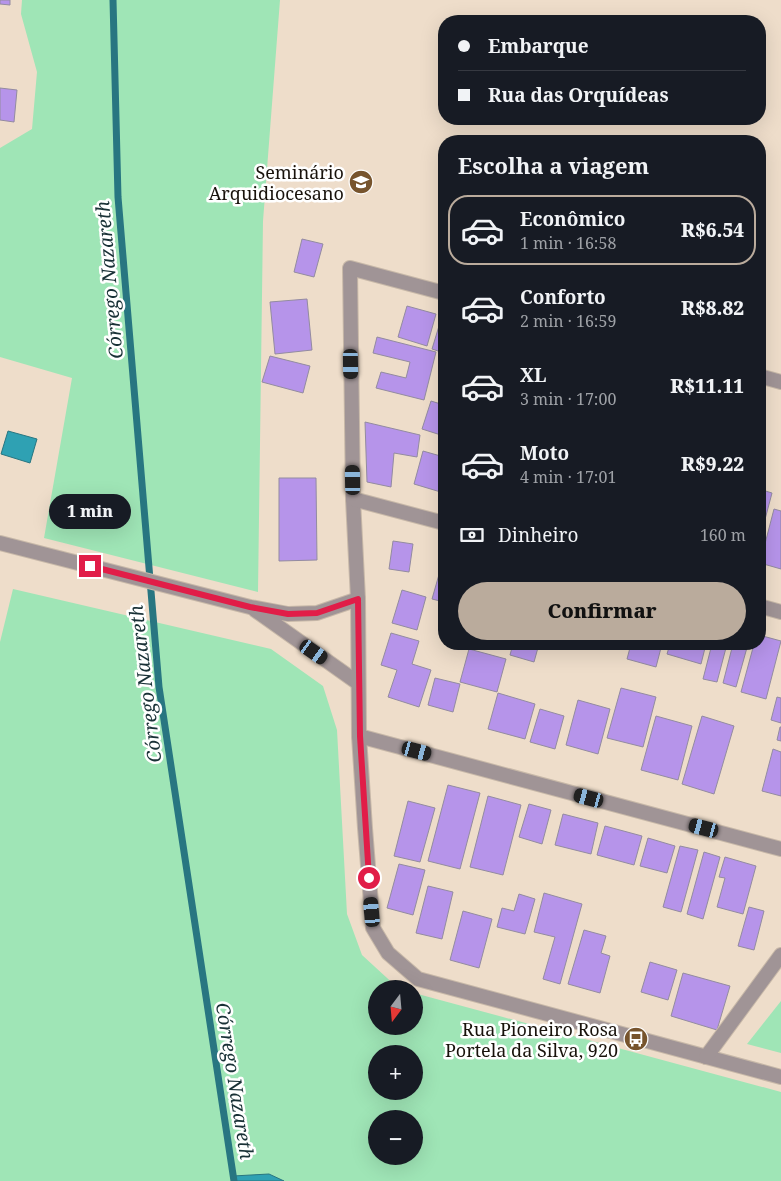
<!DOCTYPE html>
<html lang="pt">
<head>
<meta charset="utf-8">
<style>
  :root { --surface:#171b24; --page:#242831; --text:#f1f3f6; --muted:#9ea1a6; --line:#363941; --accent:#baab9c }
  body { margin:0; font-family:"Noto Serif",serif; background:var(--page); color:var(--text); height:100vh; display:flex; flex-direction:column; font-size:19px; white-space:nowrap }
  * { box-sizing:border-box; margin:0 }
  p { font-size:16px; color:var(--muted) }
  .icon { flex:none; width:28px; height:28px; fill:none; stroke:currentColor; stroke-width:2; stroke-linecap:round; stroke-linejoin:round }
  .map { position:relative; flex:1; overflow:hidden }
  .drawer { position:absolute; left:438px; top:135px; width:328px; height:515px; display:flex; flex-direction:column; background:var(--surface); border-radius:20px; box-shadow:0 5px 20px #0002 }
  .drawer>* { flex:none }
  .guide { position:absolute; left:438px; top:15px; width:328px; height:110px; border-radius:20px; box-shadow:0 5px 20px #0002; display:grid; align-content:center; height:110px; padding:0 20px; background:var(--surface) }
  .needle { width:32px; rotate:196deg }
  .buttons { position:absolute; left:368px; top:980px; display:grid; gap:10px }
  .buttons a { display:grid; place-items:center; width:55px; height:55px; border-radius:50%; background:var(--surface); box-shadow:0 5px 20px #0002; font-size:25px }
  .end { position:absolute; width:22px; height:22px; margin:-11px; border:6px solid #e11d48; background:#fff; box-shadow:0 0 0 2px #fff }
  .from { border-radius:50% }
  .bubble { position:absolute; height:35px; border-radius:18px; background:var(--surface); box-shadow:0 5px 20px #0002; font-size:16px; font-weight:800; line-height:35px; text-align:center }
  .car { position:absolute; width:15px; height:30px; margin:-15px -8px; border-radius:6px; box-shadow:0 0 4px 1px #0007; background:linear-gradient(#222 24%,#8ab4d8 0 40%,#222 0 76%,#8ab4d8 0 86%,#222 0) }
  .guide b { display:flex; align-items:center; gap:18px; height:48px; font-size:19px }
  .guide b+b { border-top:1px solid var(--line) }
  .guide i { width:12px; height:12px; background:var(--text) }
  ul { padding:0; list-style:none }
  li { display:flex; align-items:center; gap:15px; height:70px; margin:0 10px 8px; padding:0 10px; border:2px solid transparent; border-radius:20px }
  li div { flex:1 }
  li b { display:block; font-size:19px }
  li em { font-style:normal; font-weight:800 }
  li.selected { border-color:var(--accent) }
  li>.icon { width:45px; height:45px; stroke-width:1.5 }
  h2 { padding:0 20px; font-size:22px; line-height:60px }
  .pay { display:flex; align-items:center; gap:12px; height:55px; padding:0 20px; font-size:19px }
  .pay p { margin-inline-start:auto }
  .primary-button { display:flex; gap:10px; margin-top:auto; padding:10px 20px }
  .primary-button a { flex:1; height:58px; border-radius:30px; background:var(--accent); color:#111; font-size:20px; font-weight:800; line-height:58px; text-align:center }
  .map>svg:first-child { display:block }
  .green { fill:#9fe5b6; fill-rule:evenodd }
  .water { fill:#2fa1b3; stroke:#287681 }
  .lines { fill:none; stroke-linecap:round; stroke-linejoin:round }
  .stream { stroke:#287681; stroke-width:7 }
  .building { fill:#b694ea; stroke:#938ba0 }
  .minor-casing { stroke:#c7b8a8; stroke-width:16 }
  .minor { stroke:#a09496; stroke-width:14 }
  .route { stroke:#e11d48; stroke-width:6 }
  .labels { text-anchor:middle; dominant-baseline:central; stroke-width:5; stroke-linejoin:round; paint-order:stroke }
  .poi-label { font-size:18px; fill:#18120b; stroke:#fff; text-anchor:end }
  .water-label { font-size:19px; font-style:italic; fill:#193136; stroke:#fff }
</style>
</head>
<body>
<div class="map">
<svg width="781" height="1181" viewBox="0 0 781 1181">
  <rect width="100%" height="100%" fill="#eeddca"/>
  <g class="green">
    <polygon points="22,0 280,0 263,221 258,592 44,538 72,378 0,357 0,148 32,129 37,72 21,14"/>
    <path d="M13,589l258,60 52,37 14,44 10,184 15,41 37,34h-23v37h38v-33l367,99v89h-781v-539zM376,1054h38v37h-38zM376,1119h38v37h-38z"/>
    <polygon points="781,1001 781,1053 747,1044"/>
  </g>
  <g class="water">
    <polygon points="8,431 37,439 30,463 1,454"/>
    <polygon points="269,1174 284,1181 232,1181 233,1176"/>
  </g>
  <g class="lines">
    <polyline class="stream" points="113,0 118,197 159,687 234,1181"/>
  </g>
  <g class="building">
    <polygon points="0,0 10,0 10,5 0,4"/>
    <polygon points="0,88 17,90 14,122 0,120"/>
    <polygon points="302,239 323,244 314,277 294,272"/>
    <polygon points="307,299 312,350 275,354 270,302"/>
    <polygon points="407,306 436,314 427,346 398,337"/>
    <polygon points="439,326 444,327 444,353 432,349"/>
    <polygon points="377,337 436,352 424,400 376,388 381,372 406,378 410,362 373,353"/>
    <polygon points="270,356 310,366 303,393 262,382"/>
    <polygon points="431,401 444,405 444,436 422,429"/>
    <polygon points="365,422 420,435 417,457 394,453 391,487 367,482"/>
    <polygon points="423,451 444,457 444,493 414,484"/>
    <polygon points="279,478 316,478 317,560 279,561"/>
    <polygon points="759,489 772,493 763,527 759,526"/>
    <polygon points="774,509 781,511 781,569 760,563"/>
    <polygon points="393,541 413,544 409,572 389,569"/>
    <polygon points="444,557 444,602 432,599"/>
    <polygon points="402,590 426,597 417,630 392,623"/>
    <polygon points="391,633 419,641 412,664 431,670 419,707 388,697 397,670 381,665"/>
    <polygon points="759,635 781,641 766,699 741,692 754,644 759,644"/>
    <polygon points="513,644 539,644 534,662 510,655"/>
    <polygon points="631,644 662,644 656,667 627,659"/>
    <polygon points="670,644 706,644 701,664 667,654"/>
    <polygon points="712,644 727,644 717,682 703,679"/>
    <polygon points="733,644 748,644 736,687 723,683"/>
    <polygon points="469,649 506,659 497,692 460,682"/>
    <polygon points="435,678 460,684 453,712 428,705"/>
    <polygon points="621,688 656,697 643,747 607,738"/>
    <polygon points="498,693 535,704 525,739 488,729"/>
    <polygon points="777,697 781,698 781,723 771,720"/>
    <polygon points="578,700 610,709 598,754 566,745"/>
    <polygon points="540,709 564,716 555,749 530,742"/>
    <polygon points="656,716 692,726 678,780 641,770"/>
    <polygon points="702,716 734,726 714,794 682,784"/>
    <polygon points="780,727 781,727 781,741 777,740"/>
    <polygon points="773,749 781,752 781,796 762,791"/>
    <polygon points="448,785 480,793 460,869 428,861"/>
    <polygon points="488,796 521,805 503,875 470,867"/>
    <polygon points="408,801 435,808 420,862 394,856"/>
    <polygon points="529,804 551,810 542,844 519,837"/>
    <polygon points="563,814 598,823 591,854 555,845"/>
    <polygon points="605,826 642,836 634,865 597,855"/>
    <polygon points="648,838 675,846 667,873 640,866"/>
    <polygon points="680,846 698,850 681,912 663,907"/>
    <polygon points="704,852 720,857 703,919 687,914"/>
    <polygon points="725,857 756,866 743,914 717,907 725,878 719,877"/>
    <polygon points="399,864 425,870 413,915 387,908"/>
    <polygon points="428,886 453,892 442,939 416,933"/>
    <polygon points="544,893 582,904 560,984 543,979 555,937 534,932"/>
    <polygon points="519,894 535,899 525,934 497,927 502,908 514,911"/>
    <polygon points="749,907 764,911 754,950 738,946"/>
    <polygon points="463,911 492,919 479,968 450,960"/>
    <polygon points="584,930 606,936 601,953 610,956 600,993 568,984"/>
    <polygon points="650,962 677,970 668,1000 641,992"/>
    <polygon points="683,973 730,986 717,1030 671,1016"/>
  </g>
  <g class="lines">
    <g class="minor-casing">
      <g id="minor">
        <polyline points="444,293 350,268 353,499 358,599 359,736 365,828 373,928 388,953 418,979 781,1077"/>
        <polyline points="759,376 781,382"/>
        <polyline points="353,499 444,523"/>
        <polyline points="0,543 250,607 288,614 317,613 358,599"/>
        <polyline points="759,606 781,612"/>
        <polyline points="255,610 358,683"/>
        <polyline points="359,736 781,849"/>
        <polyline points="706,1057 781,955"/>
      </g>
    </g>
    <use href="#minor" class="minor"/>
  </g>
  <g class="lines">
    <polyline class="route" points="90,566 250,607 288,614 317,613 358,599 360,736 369,878"/>
  </g>
  <defs>
    <g id="university-disc" transform="scale(1.25)"><circle r="9.5" fill="#77542d" stroke="#fff"/><path d="M0-5L7-2L0 1L-7-2ZM-4 1L0 2.5L4 1V4Q0 6-4 4Z" fill="#fff"/></g>
    <g id="bus-disc" transform="scale(1.25)"><circle r="9.5" fill="#77542d" stroke="#fff"/><path d="M-5-6H5V4H4V6H2V4H-2V6H-4V4H-5ZM-3.5-4V0h7V-4ZM-3.5 1.2v1.5H-2V1.2ZM2 1.2v1.5H3.5V1.2Z" fill="#fff"/></g>
  </defs>
  <g fill-rule="evenodd">
    <use href="#university-disc" x="361" y="182"/>
    <use href="#bus-disc" x="636" y="1039"/>
  </g>
  <g class="labels">
    <g class="poi-label">
      <text x="344" y="172">Seminário<tspan x="344" dy="21">Arquidiocesano</tspan></text>
      <text x="618" y="1029">Rua Pioneiro Rosa<tspan x="618" dy="21">Portela da Silva, 920</tspan></text>
    </g>
    <g class="water-label">
      <text transform="translate(109 280) rotate(-95)">Córrego Nazareth</text>
      <text transform="translate(145 684) rotate(-97)">Córrego Nazareth</text>
      <text transform="translate(235 1081) rotate(81)">Córrego Nazareth</text>
    </g>
  </g>
</svg>
<div class="buttons">
<a><svg class="needle" viewBox="-14 -14 28 28"><path d="M0-13l5 13h-10z" fill="#e53935"/><path d="M0 13l5-13h-10z" fill="#9ea1a6"/></svg></a>
<a>+</a>
<a>−</a>
</div>
<i class="end from" style="left:369px;top:878px"></i>
<i class="end" style="left:90px;top:566px"></i>
<div class="bubble" style="left:49px;top:494px;width:82px">1 min</div>
<i class="car" style="left:351px;top:364px;rotate:179deg"></i>
<i class="car" style="left:353px;top:480px;rotate:359deg"></i>
<i class="car" style="left:314px;top:652px;rotate:125deg"></i>
<i class="car" style="left:417px;top:751px;rotate:105deg"></i>
<i class="car" style="left:589px;top:798px;rotate:285deg"></i>
<i class="car" style="left:704px;top:828px;rotate:285deg"></i>
<i class="car" style="left:372px;top:912px;rotate:355deg"></i>
<div class="guide">
<b><i class="from"></i>Embarque</b>
<b><i></i>Rua das Orquídeas</b>
</div>
<section class="drawer">
<h2>Escolha a viagem</h2>
<ul>
<li class="selected"><svg class="icon" aria-label="car" viewBox="0 0 24 24"><path d="M5 17H2v-5l4-1 3-4h7l3 4 3 1v5h-3M9 17h6M6 11h13"/><circle cx="7" cy="17" r="2"/><circle cx="17" cy="17" r="2"/></svg><div><b>Econômico</b><p>1 min · 16:58</p></div><em>R$6.54</em></li>
<li><svg class="icon" aria-label="car" viewBox="0 0 24 24"><path d="M5 17H2v-5l4-1 3-4h7l3 4 3 1v5h-3M9 17h6M6 11h13"/><circle cx="7" cy="17" r="2"/><circle cx="17" cy="17" r="2"/></svg><div><b>Conforto</b><p>2 min · 16:59</p></div><em>R$8.82</em></li>
<li><svg class="icon" aria-label="car" viewBox="0 0 24 24"><path d="M5 17H2v-5l4-1 3-4h7l3 4 3 1v5h-3M9 17h6M6 11h13"/><circle cx="7" cy="17" r="2"/><circle cx="17" cy="17" r="2"/></svg><div><b>XL</b><p>3 min · 17:00</p></div><em>R$11.11</em></li>
<li><svg class="icon" aria-label="car" viewBox="0 0 24 24"><path d="M5 17H2v-5l4-1 3-4h7l3 4 3 1v5h-3M9 17h6M6 11h13"/><circle cx="7" cy="17" r="2"/><circle cx="17" cy="17" r="2"/></svg><div><b>Moto</b><p>4 min · 17:01</p></div><em>R$9.22</em></li>
</ul>
<div class="pay"><svg class="icon" aria-label="cash" viewBox="0 0 24 24"><path d="M3 7h18v10H3z"/><circle cx="12" cy="12" r="2"/></svg>Dinheiro<p>160 m</p></div>
<div class="primary-button"><a>Confirmar</a></div>
</section>
</div>
</body>
</html>
